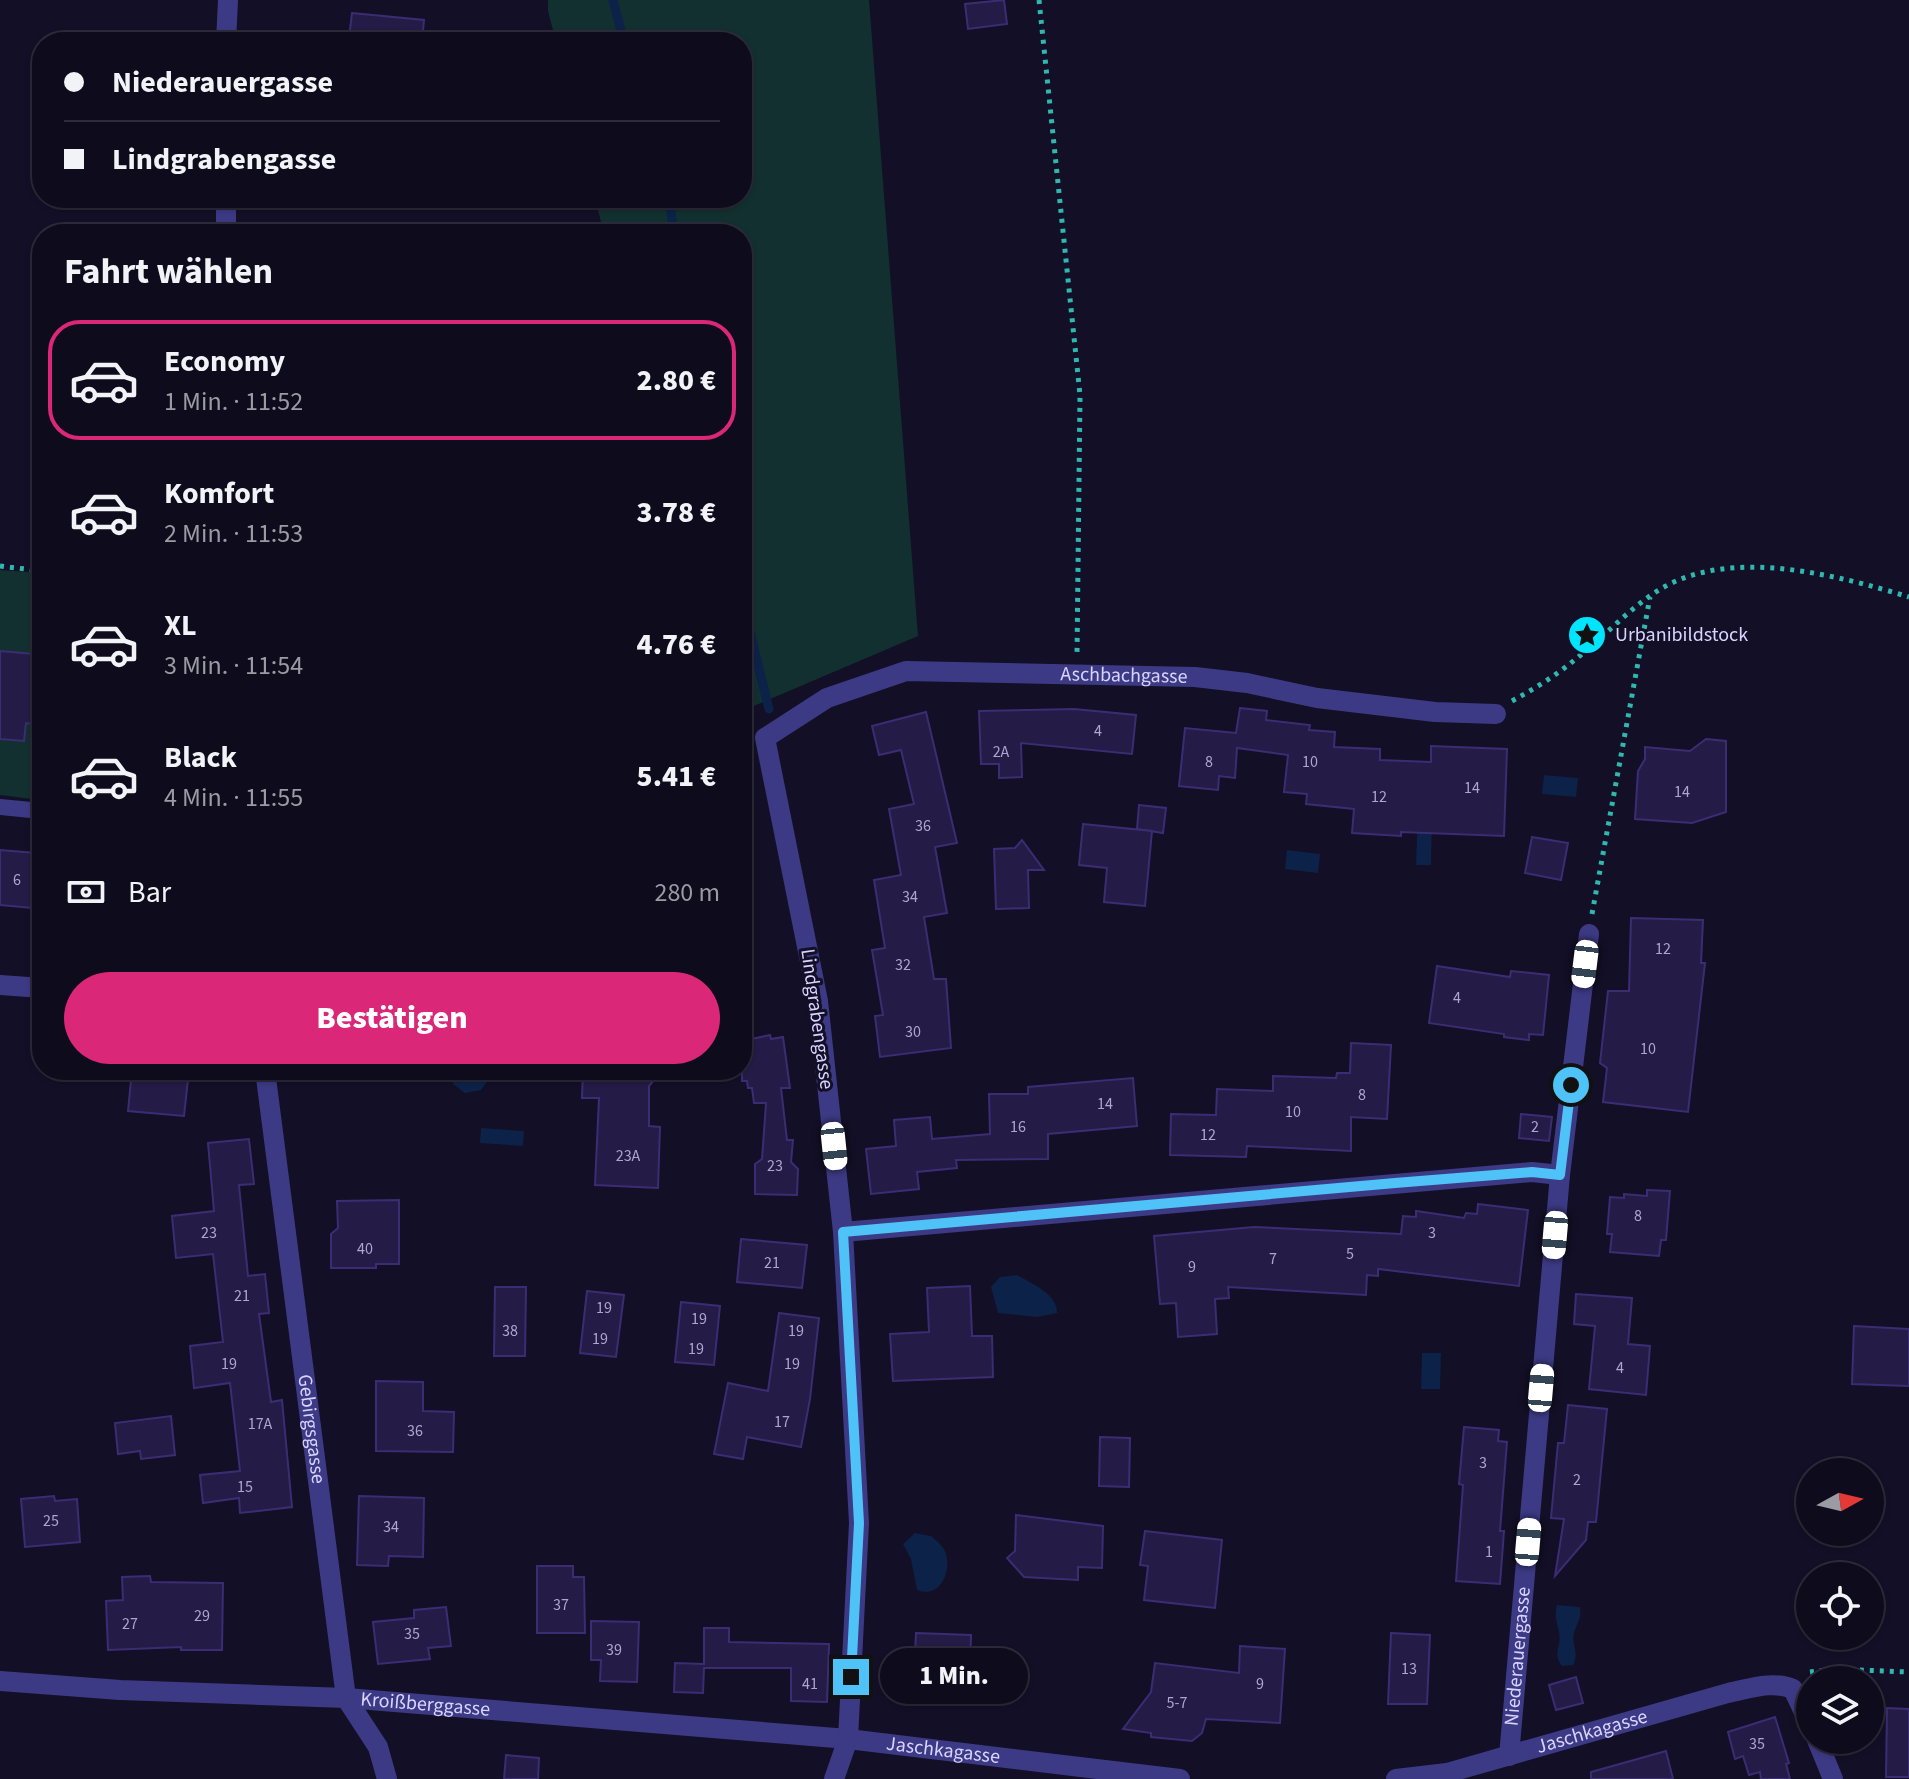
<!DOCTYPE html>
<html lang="de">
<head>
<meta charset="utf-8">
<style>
  :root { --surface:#0e0b1c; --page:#1c1929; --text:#f1f3f6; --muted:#9b9ba3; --line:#2e2b3b; --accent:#db2777 }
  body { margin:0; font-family:"Source Sans 3",sans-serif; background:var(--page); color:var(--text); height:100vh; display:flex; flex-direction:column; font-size:30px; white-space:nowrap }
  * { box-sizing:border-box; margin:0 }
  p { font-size:26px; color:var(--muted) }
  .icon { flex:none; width:44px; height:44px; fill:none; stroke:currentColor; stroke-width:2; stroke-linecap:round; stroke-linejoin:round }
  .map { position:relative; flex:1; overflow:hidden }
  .details { position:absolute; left:32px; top:224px; width:720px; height:856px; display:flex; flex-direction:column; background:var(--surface); border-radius:32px; box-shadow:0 2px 6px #0004,0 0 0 2px var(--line) }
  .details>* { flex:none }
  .guide { position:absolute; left:32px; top:32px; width:720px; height:176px; border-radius:32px; box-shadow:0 2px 6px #0004,0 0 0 2px var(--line); display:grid; align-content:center; height:176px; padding:0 32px; background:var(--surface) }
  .needle { width:52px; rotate:82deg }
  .tools { position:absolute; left:1796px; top:1458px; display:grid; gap:16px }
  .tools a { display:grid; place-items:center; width:88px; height:88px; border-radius:50%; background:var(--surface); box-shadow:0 2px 6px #0004,0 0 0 2px var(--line); font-size:40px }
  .end { position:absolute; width:36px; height:36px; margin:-18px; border:10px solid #4fc3f7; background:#111; box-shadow:0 0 0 4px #111 }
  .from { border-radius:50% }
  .bubble { position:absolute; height:56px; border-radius:28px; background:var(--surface); box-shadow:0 2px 6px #0004,0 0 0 2px var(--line); font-size:26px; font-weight:800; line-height:56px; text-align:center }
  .car { position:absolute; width:24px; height:48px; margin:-24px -12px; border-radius:10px; box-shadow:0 0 6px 2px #0007; background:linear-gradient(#fff 24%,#345 0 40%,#fff 0 76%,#345 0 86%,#fff 0) }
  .guide b { display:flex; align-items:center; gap:28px; height:76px; font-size:30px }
  .guide b+b { border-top:2px solid var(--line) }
  .guide i { width:20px; height:20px; background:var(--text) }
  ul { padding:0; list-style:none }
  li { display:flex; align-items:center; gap:24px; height:120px; margin:0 16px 12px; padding:0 16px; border:4px solid transparent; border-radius:32px }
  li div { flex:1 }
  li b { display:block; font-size:30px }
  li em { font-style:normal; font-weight:800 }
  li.current { border-color:var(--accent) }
  li>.icon { width:72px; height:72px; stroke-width:1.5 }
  h2 { padding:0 32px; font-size:36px; line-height:96px }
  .pay { display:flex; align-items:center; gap:20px; height:88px; padding:0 32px; font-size:30px }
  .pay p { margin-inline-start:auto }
  .primary-button { display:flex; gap:16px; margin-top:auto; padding:16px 32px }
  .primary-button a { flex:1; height:92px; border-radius:48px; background:var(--accent); color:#fff; font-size:32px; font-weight:800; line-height:92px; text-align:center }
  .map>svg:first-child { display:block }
  .green { fill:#12302f }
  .water { fill:#0c2248 }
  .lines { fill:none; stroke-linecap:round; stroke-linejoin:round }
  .stream { stroke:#0c2248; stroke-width:9 }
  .building { fill:#241b47; stroke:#3b2d73; stroke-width:2 }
  .path { stroke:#2fb8b0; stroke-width:5; stroke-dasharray:4 6; stroke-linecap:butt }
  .service { stroke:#3d3a85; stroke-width:16 }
  .minor { stroke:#3d3a85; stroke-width:20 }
  .route { stroke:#4fc3f7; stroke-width:10 }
  .labels { text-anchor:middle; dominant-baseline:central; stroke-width:6; stroke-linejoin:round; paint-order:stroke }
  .number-label { font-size:16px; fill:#aca6d1 }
  .poi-label { font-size:20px; fill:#d9d4ff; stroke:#130f26; text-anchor:start }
  .street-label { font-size:20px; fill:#d9d4ff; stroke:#130f26 }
</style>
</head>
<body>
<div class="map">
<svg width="1909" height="1779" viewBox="0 0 1909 1779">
  <rect width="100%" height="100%" fill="#130f26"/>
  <g class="green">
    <polygon points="548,0 869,0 918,636 742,711 742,234 604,234 595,198 742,198 742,42 556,42 548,11"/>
    <polygon points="0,570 42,573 42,788 31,799 0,795"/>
  </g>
  <g class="water">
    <polygon points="1544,775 1578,778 1576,797 1542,794"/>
    <polygon points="1418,812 1432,813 1431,865 1416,865"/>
    <polygon points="1287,850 1320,854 1318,873 1285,869"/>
    <polygon points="452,1070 489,1070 489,1079 481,1090 465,1093 453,1084"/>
    <polygon points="481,1128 524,1131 523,1146 480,1143"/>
    <path d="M1017,1275c15,9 41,19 40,38l-20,4 -39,-4 -7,-26 9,-10z"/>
    <polygon points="1422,1353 1441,1353 1440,1389 1421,1389"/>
    <path d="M915,1533l16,3c5,4 11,9 14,15 8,19 -5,49 -28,39l-6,-31 -8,-15z"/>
    <path d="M1557,1605l23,2c2,11 -3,16 -6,26 -3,12 6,20 -1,32l-11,1c-10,-13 0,-20 -3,-34 -2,-10 -5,-16 -2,-27z"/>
  </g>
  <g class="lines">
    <g class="stream">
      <polyline points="613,0 624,42"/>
      <polyline points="669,198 674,234"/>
      <polyline points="742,600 769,709"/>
    </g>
  </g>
  <g class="building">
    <polygon points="1004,0 1007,24 968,29 965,4"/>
    <polygon points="352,13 424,20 422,42 353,42 353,39 349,38"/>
    <polygon points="0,651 34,654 33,669 42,670 42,725 26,723 24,741 0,739"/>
    <polygon points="1240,708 1267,711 1266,720 1310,725 1309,730 1335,732 1334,747 1380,749 1380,760 1431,762 1431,746 1507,749 1504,836 1401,832 1401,836 1352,833 1354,809 1306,804 1307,794 1284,792 1288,755 1237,748 1235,778 1219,776 1218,790 1179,786 1185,728 1236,733"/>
    <polygon points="1074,709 1136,715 1132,754 1021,743 1022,777 999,778 999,764 981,764 979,711"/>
    <polygon points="926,712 957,843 935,847 947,913 924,917 934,979 946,979 951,1048 880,1057 875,1016 883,1015 872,950 885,948 874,880 901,875 889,809 914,804 901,750 879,755 872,726"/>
    <polygon points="1706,739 1726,741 1726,812 1692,823 1635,819 1638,771 1645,759 1645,747 1690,751"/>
    <polygon points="1139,805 1166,808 1163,833 1137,829"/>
    <polygon points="1083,824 1152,831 1145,906 1104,902 1107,868 1079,865"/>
    <polygon points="1532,837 1568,843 1561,880 1525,873"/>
    <polygon points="1022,840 1044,870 1028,870 1029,908 996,909 994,849 1015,848"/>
    <polygon points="0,850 36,853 32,908 0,905"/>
    <polygon points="1631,918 1703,920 1701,963 1705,963 1688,1112 1603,1102 1607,1068 1600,1063 1608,991 1629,991"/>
    <polygon points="1437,966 1510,977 1511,971 1549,975 1543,1035 1529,1034 1529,1040 1504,1037 1504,1034 1429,1023"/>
    <polygon points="770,1035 771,1039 783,1037 790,1088 781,1088 787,1140 793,1140 791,1162 798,1169 797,1195 755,1194 755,1164 762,1159 766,1103 754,1103 752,1088 748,1088 747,1081 742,1081 742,1041"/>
    <polygon points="1351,1043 1391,1045 1387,1119 1351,1117 1351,1151 1247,1146 1246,1157 1170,1155 1171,1114 1216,1115 1217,1089 1273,1091 1273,1076 1336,1078 1337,1073 1350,1073"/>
    <polygon points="132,1070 189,1070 184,1116 128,1111"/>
    <polygon points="583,1070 662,1070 649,1086 649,1126 660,1127 658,1188 595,1185 599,1098 582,1098"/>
    <polygon points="1133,1078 1137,1126 1048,1134 1048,1159 956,1160 957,1168 917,1172 919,1189 871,1194 866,1149 896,1146 894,1120 930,1117 932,1139 990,1134 989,1094 1028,1094 1028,1087"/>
    <polygon points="1521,1114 1552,1117 1549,1141 1519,1138"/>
    <polygon points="249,1139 254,1184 239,1185 248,1276 265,1274 269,1313 259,1314 271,1402 282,1400 292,1507 240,1513 239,1498 203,1503 200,1475 240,1471 230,1383 194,1388 190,1346 223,1342 213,1254 176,1258 172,1216 214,1211 208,1143"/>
    <polygon points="1647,1190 1670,1191 1666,1240 1661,1240 1659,1256 1610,1252 1612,1234 1607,1234 1610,1197 1624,1198 1624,1194 1647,1196"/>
    <polygon points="399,1200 399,1264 376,1264 376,1268 331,1268 331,1234 338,1228 337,1201"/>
    <polygon points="1478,1204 1528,1210 1519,1286 1378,1269 1378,1276 1367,1275 1366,1295 1228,1287 1229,1298 1215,1299 1217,1334 1178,1337 1176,1303 1160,1304 1154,1236 1254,1227 1401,1234 1403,1216 1416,1217 1416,1211 1464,1218 1466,1213 1477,1214"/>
    <polygon points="741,1239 807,1245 802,1288 737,1282"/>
    <polygon points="970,1286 972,1336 992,1336 993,1377 893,1381 890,1334 929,1332 927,1288"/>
    <polygon points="495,1287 526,1287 525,1356 494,1356"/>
    <polygon points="587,1291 624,1295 616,1357 580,1353"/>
    <polygon points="1576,1294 1632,1298 1628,1344 1650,1346 1646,1395 1589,1389 1595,1326 1574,1324"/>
    <polygon points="681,1302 720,1306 714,1365 675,1362"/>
    <polygon points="779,1313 819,1318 810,1399 801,1447 747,1437 743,1459 714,1454 728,1383 768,1391"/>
    <polygon points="1854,1326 1909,1329 1909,1386 1852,1384"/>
    <polygon points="376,1381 423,1382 423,1411 454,1412 453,1452 376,1451"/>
    <polygon points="1568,1405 1607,1409 1596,1522 1588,1522 1586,1540 1555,1576 1564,1519 1551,1518 1558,1443 1564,1443"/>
    <polygon points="171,1416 175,1455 141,1459 140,1451 118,1454 115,1423"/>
    <polygon points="1464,1427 1499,1430 1498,1441 1507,1442 1500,1531 1504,1531 1500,1584 1456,1581 1463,1485 1459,1484"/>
    <polygon points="1100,1437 1130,1438 1129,1487 1099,1486"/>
    <polygon points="54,1496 55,1501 77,1499 80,1542 25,1547 21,1499"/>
    <polygon points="359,1496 424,1498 423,1557 389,1556 388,1566 357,1565"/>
    <polygon points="1016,1515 1103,1526 1102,1568 1078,1567 1078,1580 1024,1577 1007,1558 1015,1551"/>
    <polygon points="1145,1531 1222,1540 1215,1608 1144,1600 1148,1566 1140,1565"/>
    <polygon points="537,1566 573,1566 573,1577 584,1577 585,1633 537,1633"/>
    <polygon points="150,1576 151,1582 223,1583 222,1650 181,1650 181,1647 108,1650 106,1601 123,1600 122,1577"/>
    <polygon points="446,1607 451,1646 428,1648 430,1659 378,1664 373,1622 414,1618 414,1610"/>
    <polygon points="591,1621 639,1622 637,1682 600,1681 601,1660 591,1660"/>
    <polygon points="704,1628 729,1628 729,1642 829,1644 827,1702 791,1701 791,1668 704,1668 703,1693 674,1692 675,1663 704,1664"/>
    <polygon points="916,1633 971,1635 969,1698 913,1696"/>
    <polygon points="1391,1633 1430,1635 1427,1704 1388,1704"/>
    <polygon points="1240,1646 1285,1649 1280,1723 1206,1719 1202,1733 1192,1741 1151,1737 1151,1733 1123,1729 1151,1692 1155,1663 1239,1673"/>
    <polygon points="1576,1677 1583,1703 1556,1710 1549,1685"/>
    <polygon points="1887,1708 1909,1709 1909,1777 1886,1777"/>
    <polygon points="1775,1717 1789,1763 1786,1764 1790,1779 1761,1779 1760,1772 1749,1775 1743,1756 1735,1759 1728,1732"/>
    <polygon points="1666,1751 1673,1779 1591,1779 1591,1772"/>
    <polygon points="506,1755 539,1758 538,1779 504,1779"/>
  </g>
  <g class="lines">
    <g class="path">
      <polyline points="1039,0 1080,395 1077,653"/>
      <polyline points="0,566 42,571"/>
      <path d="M1512,701c26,-14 49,-29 71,-48 26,-21 51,-49 81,-66 70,-39 173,-12 245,10"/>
      <polyline points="1592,914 1650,597"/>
      <polyline points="1810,1672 1833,1669 1909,1672"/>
    </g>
    <polyline class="service" points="0,807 31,810 42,807"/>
    <g class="minor">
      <polyline points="226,42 228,0"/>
      <polyline points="226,198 226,234"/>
      <polyline points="0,985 42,988"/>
      <path id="s1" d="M265,1070l81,628 32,49 9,32"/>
      <polyline points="843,1232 1532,1172 1560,1175"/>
      <path id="s2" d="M0,1681l120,9 226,8 502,41 332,40"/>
      <polyline points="1817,1740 1833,1779"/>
      <path id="s3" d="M1509,1756l51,-581 29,-241"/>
      <path id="s4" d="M834,1779l14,-40 11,-216 -16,-291 -25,-231 -53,-263 62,-40 79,-27 289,6 52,6 70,15 118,14 61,2"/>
      <path id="s5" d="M1396,1779l51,-6 281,-80c21,-4 44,-13 65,-4l17,36"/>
    </g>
  </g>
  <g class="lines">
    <polyline class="route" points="851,1677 859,1523 843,1232 1395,1183 1532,1172 1560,1175 1571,1085"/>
  </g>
  <defs>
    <g id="sight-disc" transform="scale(2)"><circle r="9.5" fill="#00e5ff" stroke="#130f26"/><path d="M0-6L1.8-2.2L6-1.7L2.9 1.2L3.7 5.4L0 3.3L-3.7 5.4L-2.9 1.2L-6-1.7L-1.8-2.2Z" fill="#111"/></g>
  </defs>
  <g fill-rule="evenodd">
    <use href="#sight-disc" x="1587" y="635"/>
  </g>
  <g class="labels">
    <g class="number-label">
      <text x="1098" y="731">4</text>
      <text x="1001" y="752">2A</text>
      <text x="1209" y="762">8</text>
      <text x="1310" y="762">10</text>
      <text x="1472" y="788">14</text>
      <text x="1682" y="792">14</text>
      <text x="1379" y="797">12</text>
      <text x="923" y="826">36</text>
      <text x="17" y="880">6</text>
      <text x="910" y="897">34</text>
      <text x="1663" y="949">12</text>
      <text x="903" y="965">32</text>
      <text x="1457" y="998">4</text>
      <text x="913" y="1032">30</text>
      <text x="1648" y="1049">10</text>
      <text x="1362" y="1095">8</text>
      <text x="1105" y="1104">14</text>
      <text x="1293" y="1112">10</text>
      <text x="1018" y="1127">16</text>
      <text x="1535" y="1127">2</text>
      <text x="1208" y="1135">12</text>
      <text x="628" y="1156">23A</text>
      <text x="775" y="1166">23</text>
      <text x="1638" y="1216">8</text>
      <text x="209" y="1233">23</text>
      <text x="1432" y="1233">3</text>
      <text x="365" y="1249">40</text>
      <text x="1350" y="1254">5</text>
      <text x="1273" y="1259">7</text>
      <text x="772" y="1263">21</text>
      <text x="1192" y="1267">9</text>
      <text x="242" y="1296">21</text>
      <text x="604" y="1308">19</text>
      <text x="699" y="1319">19</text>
      <text x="510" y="1331">38</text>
      <text x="796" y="1331">19</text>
      <text x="600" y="1339">19</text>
      <text x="696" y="1349">19</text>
      <text x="229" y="1364">19</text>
      <text x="792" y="1364">19</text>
      <text x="1620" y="1368">4</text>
      <text x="782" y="1422">17</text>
      <text x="260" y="1424">17A</text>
      <text x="415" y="1431">36</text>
      <text x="1483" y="1463">3</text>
      <text x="1577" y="1480">2</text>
      <text x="245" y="1487">15</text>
      <text x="51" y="1521">25</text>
      <text x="391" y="1527">34</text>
      <text x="1489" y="1552">1</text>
      <text x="561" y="1605">37</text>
      <text x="202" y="1616">29</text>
      <text x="130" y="1624">27</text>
      <text x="412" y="1634">35</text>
      <text x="614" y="1650">39</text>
      <text x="1409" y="1669">13</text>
      <text x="810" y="1684">41</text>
      <text x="1260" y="1684">9</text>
      <text x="1177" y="1703">5-7</text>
      <text x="1757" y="1744">35</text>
    </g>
    <g class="poi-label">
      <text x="1615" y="635">Urbanibildstock</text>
    </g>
    <g class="street-label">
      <text stroke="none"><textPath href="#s4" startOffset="1426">Aschbachgasse</textPath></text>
      <text transform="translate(817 1019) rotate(82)">Lindgrabengasse</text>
      <text stroke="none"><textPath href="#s1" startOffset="362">Gebirgsgasse</textPath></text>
      <text stroke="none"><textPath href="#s3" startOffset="100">Niederauergasse</textPath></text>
      <text stroke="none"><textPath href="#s2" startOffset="426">Kroißberggasse</textPath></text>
      <text stroke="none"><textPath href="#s5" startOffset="202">Jaschkagasse</textPath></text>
      <text stroke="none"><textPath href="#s2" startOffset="946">Jaschkagasse</textPath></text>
    </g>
  </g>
</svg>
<div class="tools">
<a><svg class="needle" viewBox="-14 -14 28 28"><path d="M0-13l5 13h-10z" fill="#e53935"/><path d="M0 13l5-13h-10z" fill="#9b9ba3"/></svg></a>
<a><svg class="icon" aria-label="locate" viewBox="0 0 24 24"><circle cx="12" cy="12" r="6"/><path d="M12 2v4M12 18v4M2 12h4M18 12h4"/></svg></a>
<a><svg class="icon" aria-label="layers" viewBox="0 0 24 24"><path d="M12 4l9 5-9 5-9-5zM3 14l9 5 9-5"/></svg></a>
</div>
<i class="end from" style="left:1571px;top:1085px"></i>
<i class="end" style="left:851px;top:1677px"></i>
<div class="bubble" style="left:880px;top:1648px;width:148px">1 Min.</div>
<i class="car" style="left:1585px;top:964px;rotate:187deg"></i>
<i class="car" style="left:834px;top:1146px;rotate:174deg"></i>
<i class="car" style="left:1555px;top:1235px;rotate:185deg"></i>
<i class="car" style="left:1541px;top:1388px;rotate:5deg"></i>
<i class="car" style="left:1528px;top:1542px;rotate:5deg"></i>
<div class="guide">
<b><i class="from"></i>Niederauergasse</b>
<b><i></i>Lindgrabengasse</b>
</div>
<section class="details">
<h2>Fahrt wählen</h2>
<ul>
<li class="current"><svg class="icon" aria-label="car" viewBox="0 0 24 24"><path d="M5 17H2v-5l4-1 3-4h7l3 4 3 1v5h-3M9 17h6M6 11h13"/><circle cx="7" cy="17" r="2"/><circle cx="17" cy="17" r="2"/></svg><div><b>Economy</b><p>1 Min. · 11:52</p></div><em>2.80 €</em></li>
<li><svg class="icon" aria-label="car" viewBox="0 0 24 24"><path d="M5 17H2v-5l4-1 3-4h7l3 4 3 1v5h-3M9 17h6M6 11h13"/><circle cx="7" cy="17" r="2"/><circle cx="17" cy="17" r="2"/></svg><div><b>Komfort</b><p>2 Min. · 11:53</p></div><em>3.78 €</em></li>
<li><svg class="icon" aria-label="car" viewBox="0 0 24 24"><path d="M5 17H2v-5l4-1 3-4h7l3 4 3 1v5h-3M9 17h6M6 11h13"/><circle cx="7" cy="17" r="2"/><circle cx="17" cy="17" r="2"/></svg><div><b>XL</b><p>3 Min. · 11:54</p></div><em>4.76 €</em></li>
<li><svg class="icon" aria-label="car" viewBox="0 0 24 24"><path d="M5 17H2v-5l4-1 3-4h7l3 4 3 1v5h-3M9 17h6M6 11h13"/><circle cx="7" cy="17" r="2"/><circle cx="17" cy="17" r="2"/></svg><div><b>Black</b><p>4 Min. · 11:55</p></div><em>5.41 €</em></li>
</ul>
<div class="pay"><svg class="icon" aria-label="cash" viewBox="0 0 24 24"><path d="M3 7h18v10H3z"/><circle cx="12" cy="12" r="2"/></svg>Bar<p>280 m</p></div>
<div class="primary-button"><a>Bestätigen</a></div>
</section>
</div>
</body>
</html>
